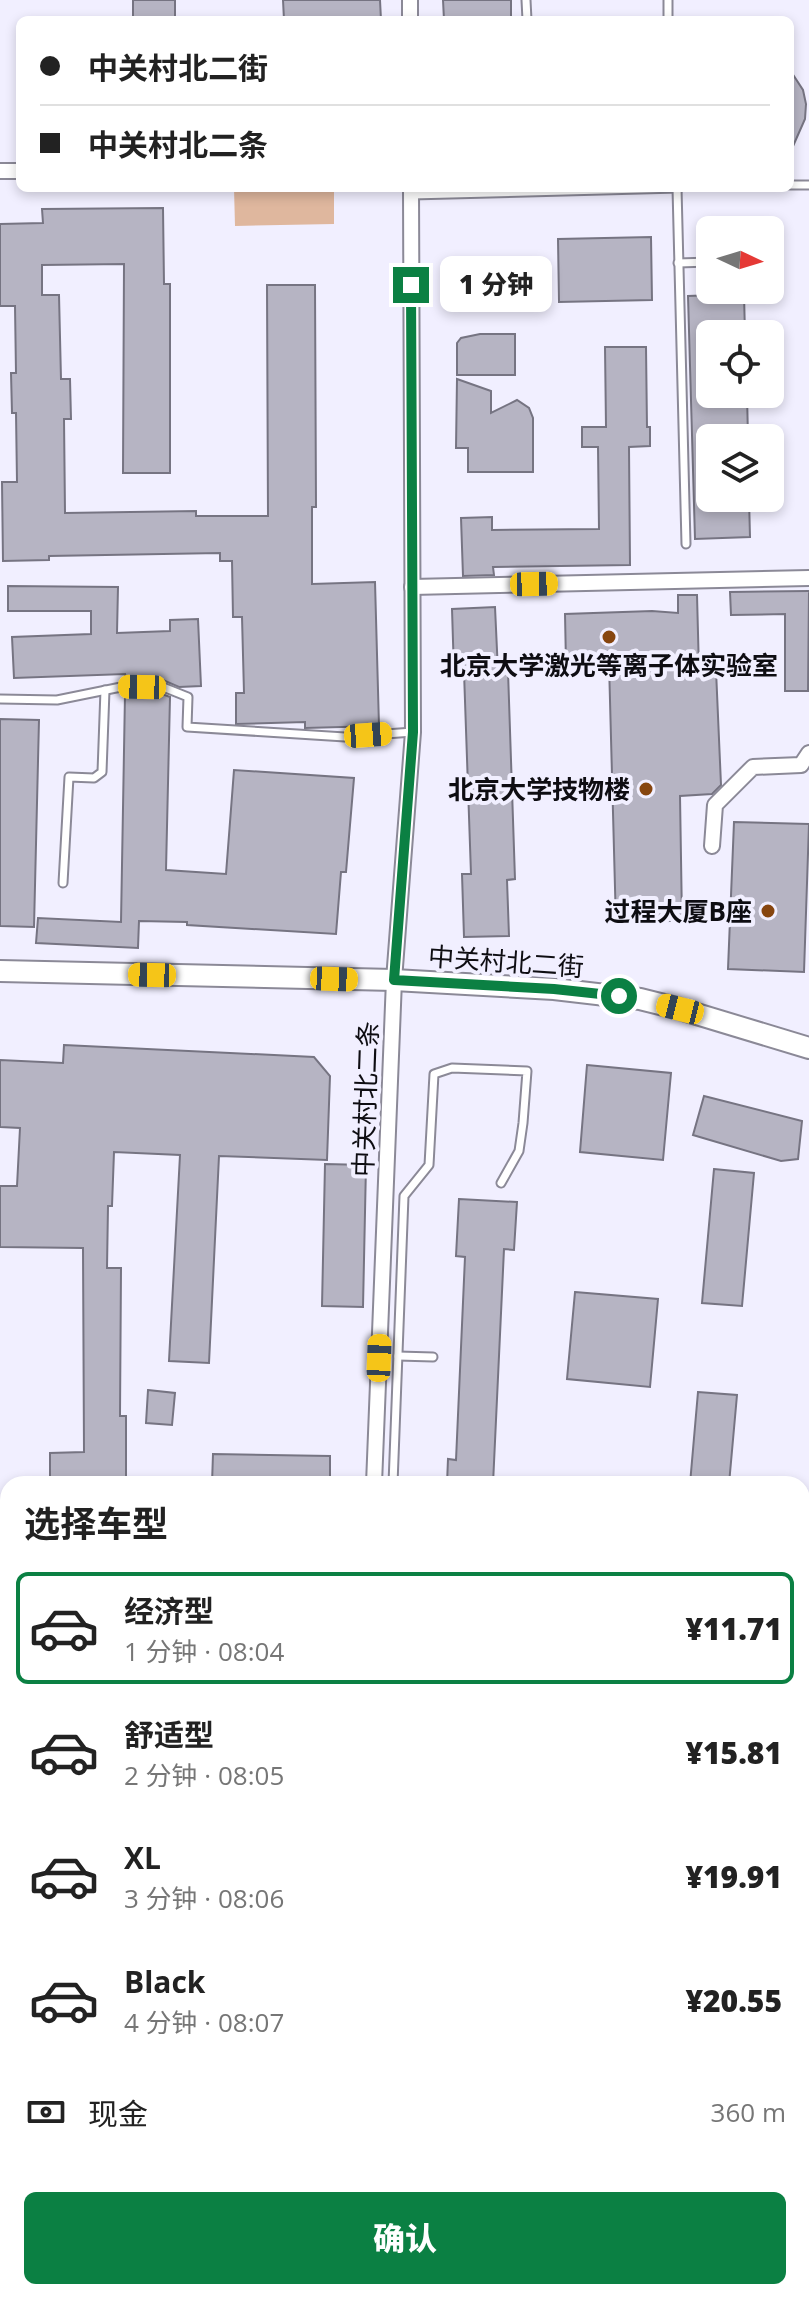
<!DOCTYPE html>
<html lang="zh">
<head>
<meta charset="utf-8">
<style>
  :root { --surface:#fff; --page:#f2f2f2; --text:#222; --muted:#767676; --line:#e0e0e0; --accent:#0b8043 }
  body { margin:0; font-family:"Open Sans","Noto Sans SC",sans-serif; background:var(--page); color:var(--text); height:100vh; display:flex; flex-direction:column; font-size:30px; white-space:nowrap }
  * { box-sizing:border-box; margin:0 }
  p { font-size:26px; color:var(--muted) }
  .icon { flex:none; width:44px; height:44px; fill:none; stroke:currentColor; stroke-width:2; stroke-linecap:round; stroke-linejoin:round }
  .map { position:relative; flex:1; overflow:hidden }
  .drawer { position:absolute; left:0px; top:1476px; width:810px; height:824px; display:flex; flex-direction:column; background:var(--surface); border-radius:24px 24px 0 0; box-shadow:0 4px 12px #0003 }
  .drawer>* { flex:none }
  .guide { position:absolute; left:16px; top:16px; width:778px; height:176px; border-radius:12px; box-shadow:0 4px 12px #0003; display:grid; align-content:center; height:176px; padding:0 24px; background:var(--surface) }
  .needle { width:52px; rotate:94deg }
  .buttons { position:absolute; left:696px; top:216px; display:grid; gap:16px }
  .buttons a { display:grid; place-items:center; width:88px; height:88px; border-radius:12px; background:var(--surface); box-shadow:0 4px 12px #0003; font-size:40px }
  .end { position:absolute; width:36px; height:36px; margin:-18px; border:10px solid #0b8043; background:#fff; box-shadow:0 0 0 4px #fff }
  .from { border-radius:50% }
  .bubble { position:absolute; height:56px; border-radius:12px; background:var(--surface); box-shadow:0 4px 12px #0003; font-size:26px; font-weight:800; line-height:56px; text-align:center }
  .car { position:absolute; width:24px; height:48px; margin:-24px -12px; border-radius:10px; box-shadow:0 0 6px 2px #0007; background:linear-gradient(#f5c518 24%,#345 0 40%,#f5c518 0 76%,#345 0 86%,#f5c518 0) }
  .guide b { display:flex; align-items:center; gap:28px; height:76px; font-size:30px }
  .guide b+b { border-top:2px solid var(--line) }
  .guide i { width:20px; height:20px; background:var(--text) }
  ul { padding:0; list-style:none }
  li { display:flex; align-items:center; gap:24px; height:112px; margin:0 16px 12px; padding:0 8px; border:4px solid transparent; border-radius:12px }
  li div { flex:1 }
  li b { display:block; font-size:30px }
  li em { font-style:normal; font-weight:800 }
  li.selected { border-color:var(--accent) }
  li>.icon { width:72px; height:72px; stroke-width:1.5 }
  h2 { padding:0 24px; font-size:36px; line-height:96px }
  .pay { display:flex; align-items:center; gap:20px; height:88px; padding:0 24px; font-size:30px }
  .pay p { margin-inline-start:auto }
  .cta { display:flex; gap:16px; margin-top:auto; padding:16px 24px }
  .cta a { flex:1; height:92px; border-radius:12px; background:var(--accent); color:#fff; font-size:32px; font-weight:800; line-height:92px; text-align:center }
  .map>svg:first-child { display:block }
  .green { fill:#dfb79e }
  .building { fill:#b6b4c3; stroke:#767482; stroke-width:2 }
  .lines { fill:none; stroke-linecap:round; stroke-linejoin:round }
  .lane-casing { stroke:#8b8997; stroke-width:11 }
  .street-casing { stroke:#8b8997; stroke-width:18 }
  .secondary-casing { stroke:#8b8997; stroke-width:24 }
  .path { stroke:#a9a8b4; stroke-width:3; stroke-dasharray:6 6; stroke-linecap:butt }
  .lane { stroke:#fff; stroke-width:7 }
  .street { stroke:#fff; stroke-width:14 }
  .secondary { stroke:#fff; stroke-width:20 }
  .route { stroke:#0b8043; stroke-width:10 }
  .poi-dot { fill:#86450f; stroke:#f1efff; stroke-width:3 }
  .labels { text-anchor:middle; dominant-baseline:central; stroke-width:8; stroke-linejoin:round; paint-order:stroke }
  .poi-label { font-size:26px; font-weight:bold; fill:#0e0d12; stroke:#f1efff; text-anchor:end }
  .street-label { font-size:26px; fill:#0e0d12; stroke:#f1efff }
</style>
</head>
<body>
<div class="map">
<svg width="809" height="2300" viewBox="0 0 809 2300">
  <rect width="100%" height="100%" fill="#f1efff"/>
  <polygon class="green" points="234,188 334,188 334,224 235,226"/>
  <g class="building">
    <rect x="133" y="0" width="42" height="20"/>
    <polygon points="283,0 380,0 381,20 284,20"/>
    <polygon points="443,0 511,0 511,20 444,20"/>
    <polygon points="790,70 803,90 806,104 805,119 790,153"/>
    <polygon points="163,208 164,284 170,284 170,473 123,473 124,264 42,265 42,295 59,295 61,379 70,379 71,419 64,419 65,513 196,511 196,516 268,516 267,285 315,285 316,507 312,507 312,584 375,582 379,726 305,728 305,722 236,724 236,693 244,693 242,617 233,617 232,561 220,561 220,553 49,556 49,560 3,561 2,482 17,482 16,413 12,413 11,373 16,373 15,306 0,306 0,224 43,223 42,209"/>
    <polygon points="651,237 652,300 559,302 558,239"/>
    <polygon points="744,294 745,334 710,334 710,394 747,394 748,438 710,438 710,498 749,498 750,537 695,539 688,296"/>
    <polygon points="480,334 515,334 515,375 457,375 457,343 461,338"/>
    <polygon points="605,347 646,347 647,427 650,427 650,446 629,447 630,565 493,567 494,575 463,576 461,518 492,517 492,530 599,529 598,447 582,447 582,427 606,427"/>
    <polygon points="457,379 491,391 491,413 517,400 529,408 533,418 533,472 468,472 468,448 456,448"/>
    <polygon points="8,586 118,587 117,633 170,631 170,620 198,619 201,686 179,687 163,680 125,680 125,674 14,678 12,637 91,634 91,611 8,611"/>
    <polygon points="809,591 808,691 785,691 785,614 731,615 730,592"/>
    <polygon points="678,595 697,595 699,671 716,670 721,785 712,794 680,796 682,920 616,925 609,663 566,664 565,614 652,611 678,613"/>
    <polygon points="495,607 498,672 508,671 515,879 507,880 509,936 464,937 462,874 471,874 464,672 454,673 452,609"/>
    <polygon points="125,694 162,694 170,697 166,870 226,874 234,770 354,778 346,872 341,872 336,934 187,925 187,922 139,921 138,948 36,943 38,918 121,922"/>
    <polygon points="0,719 39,720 34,927 0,926"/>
    <polygon points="734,822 809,824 804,972 728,969"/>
    <polygon points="64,1045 314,1057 330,1076 327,1160 219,1156 209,1363 169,1361 180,1155 114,1152 112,1206 108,1206 107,1268 121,1268 120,1416 126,1416 126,1484 54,1484 54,1477 50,1477 50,1453 84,1452 83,1248 0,1247 0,1186 17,1186 20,1128 0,1127 0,1060 63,1063"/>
    <polygon points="587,1065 671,1073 663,1160 580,1152"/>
    <polygon points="704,1096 802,1121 798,1159 781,1161 693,1135"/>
    <polygon points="325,1164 366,1165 363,1307 322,1306"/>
    <polygon points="714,1169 754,1173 742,1306 702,1303"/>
    <polygon points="459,1199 517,1202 514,1250 504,1249 493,1484 447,1484 448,1459 456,1460 465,1257 456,1256"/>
    <polygon points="575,1292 658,1299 650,1387 567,1379"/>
    <polygon points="148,1390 175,1393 172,1425 146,1423"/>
    <polygon points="698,1392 737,1395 729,1484 690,1484"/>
    <polygon points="213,1454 330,1456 330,1484 212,1484"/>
  </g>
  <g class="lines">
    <g class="lane-casing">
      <g id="lane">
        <polyline points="526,0 527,20"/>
        <polyline points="668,20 668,0"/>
        <polyline points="790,185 809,185"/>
        <polyline points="677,188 686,544"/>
        <polyline points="411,195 679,188"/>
        <polyline points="678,263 710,262"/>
        <polyline points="0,699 57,700 121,687 163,687 188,697 187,727 345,737 413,732"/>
        <polyline points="63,883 69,777 94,778 102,772 105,690"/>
        <polyline points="398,1356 433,1357"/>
        <polyline points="393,1484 404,1196 429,1165 434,1074 452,1068 527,1071 523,1123 519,1151 501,1183"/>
        <polyline points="802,2012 809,2009"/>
        <polyline points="693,2292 697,2300"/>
        <polyline points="518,2294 520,2292"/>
      </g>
    </g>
    <g class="street-casing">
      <g id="street">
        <polyline points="410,0 410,20"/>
        <polyline points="0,171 20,171"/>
        <polyline points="412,587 809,578"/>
        <polyline points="712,846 715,805 753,767 801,765 809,753"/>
        <polyline points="374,1484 394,980 413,732 411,188"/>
      </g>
    </g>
    <g class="secondary-casing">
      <polyline id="secondary" points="0,971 394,980 554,989 640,999 680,1009 809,1048"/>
    </g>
    <g class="path">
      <polyline points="805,2163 809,2161"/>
      <polyline points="0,2278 8,2278"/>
      <polyline points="450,2292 507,2294"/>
      <polyline points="531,2295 683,2300"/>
    </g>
    <use href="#lane" class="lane"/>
    <use href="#street" class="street"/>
    <use href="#secondary" class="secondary"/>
  </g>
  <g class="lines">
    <polyline class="route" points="411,285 413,732 394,980 554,989 619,996"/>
  </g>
  <g class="poi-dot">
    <circle cx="609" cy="637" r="8"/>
    <circle cx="646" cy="789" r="8"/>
    <circle cx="768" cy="911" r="8"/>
  </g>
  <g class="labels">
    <g class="poi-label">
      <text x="609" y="665" text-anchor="middle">北京大学激光等离子体实验室</text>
      <text x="630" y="789">北京大学技物楼</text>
      <text x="752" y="911">过程大厦B座</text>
    </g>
    <g class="street-label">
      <text transform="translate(506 961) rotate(4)">中关村北二街</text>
      <text transform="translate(365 1099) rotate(-88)">中关村北二条</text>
    </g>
  </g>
</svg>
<div class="buttons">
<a><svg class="needle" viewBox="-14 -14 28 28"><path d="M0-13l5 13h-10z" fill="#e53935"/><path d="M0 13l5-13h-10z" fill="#767676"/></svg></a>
<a><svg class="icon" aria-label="locate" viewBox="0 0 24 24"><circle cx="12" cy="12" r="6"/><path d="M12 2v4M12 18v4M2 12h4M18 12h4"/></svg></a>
<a><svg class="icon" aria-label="layers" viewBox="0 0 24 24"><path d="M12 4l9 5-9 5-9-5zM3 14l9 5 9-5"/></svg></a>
</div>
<i class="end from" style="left:619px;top:996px"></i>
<i class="end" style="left:411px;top:285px"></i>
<div class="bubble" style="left:440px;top:256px;width:112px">1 分钟</div>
<i class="car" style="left:534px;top:584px;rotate:89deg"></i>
<i class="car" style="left:142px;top:687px;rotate:271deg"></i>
<i class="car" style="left:368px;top:735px;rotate:86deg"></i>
<i class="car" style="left:152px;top:975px;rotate:271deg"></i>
<i class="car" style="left:334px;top:979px;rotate:92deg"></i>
<i class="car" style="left:680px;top:1009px;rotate:284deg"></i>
<i class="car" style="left:379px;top:1358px;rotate:2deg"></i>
<div class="guide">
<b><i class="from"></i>中关村北二街</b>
<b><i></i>中关村北二条</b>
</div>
<section class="drawer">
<h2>选择车型</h2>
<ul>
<li class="selected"><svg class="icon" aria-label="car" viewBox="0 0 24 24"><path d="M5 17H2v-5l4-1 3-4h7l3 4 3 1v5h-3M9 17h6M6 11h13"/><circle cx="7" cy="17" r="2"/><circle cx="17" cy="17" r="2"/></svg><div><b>经济型</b><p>1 分钟 · 08:04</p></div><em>¥11.71</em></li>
<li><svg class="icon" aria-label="car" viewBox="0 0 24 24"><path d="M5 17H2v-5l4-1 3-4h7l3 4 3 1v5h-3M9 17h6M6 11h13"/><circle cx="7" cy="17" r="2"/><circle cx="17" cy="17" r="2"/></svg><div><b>舒适型</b><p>2 分钟 · 08:05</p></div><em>¥15.81</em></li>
<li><svg class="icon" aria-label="car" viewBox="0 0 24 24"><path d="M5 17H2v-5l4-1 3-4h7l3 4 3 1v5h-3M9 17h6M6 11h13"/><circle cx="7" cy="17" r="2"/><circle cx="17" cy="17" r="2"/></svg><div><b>XL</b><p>3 分钟 · 08:06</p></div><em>¥19.91</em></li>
<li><svg class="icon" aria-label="car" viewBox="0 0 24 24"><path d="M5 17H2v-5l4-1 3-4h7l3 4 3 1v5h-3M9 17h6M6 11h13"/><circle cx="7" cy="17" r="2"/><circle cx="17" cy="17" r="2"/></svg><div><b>Black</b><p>4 分钟 · 08:07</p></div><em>¥20.55</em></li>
</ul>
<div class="pay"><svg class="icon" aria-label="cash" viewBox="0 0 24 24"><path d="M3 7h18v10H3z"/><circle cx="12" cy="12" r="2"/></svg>现金<p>360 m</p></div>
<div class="cta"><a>确认</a></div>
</section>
</div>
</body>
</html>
